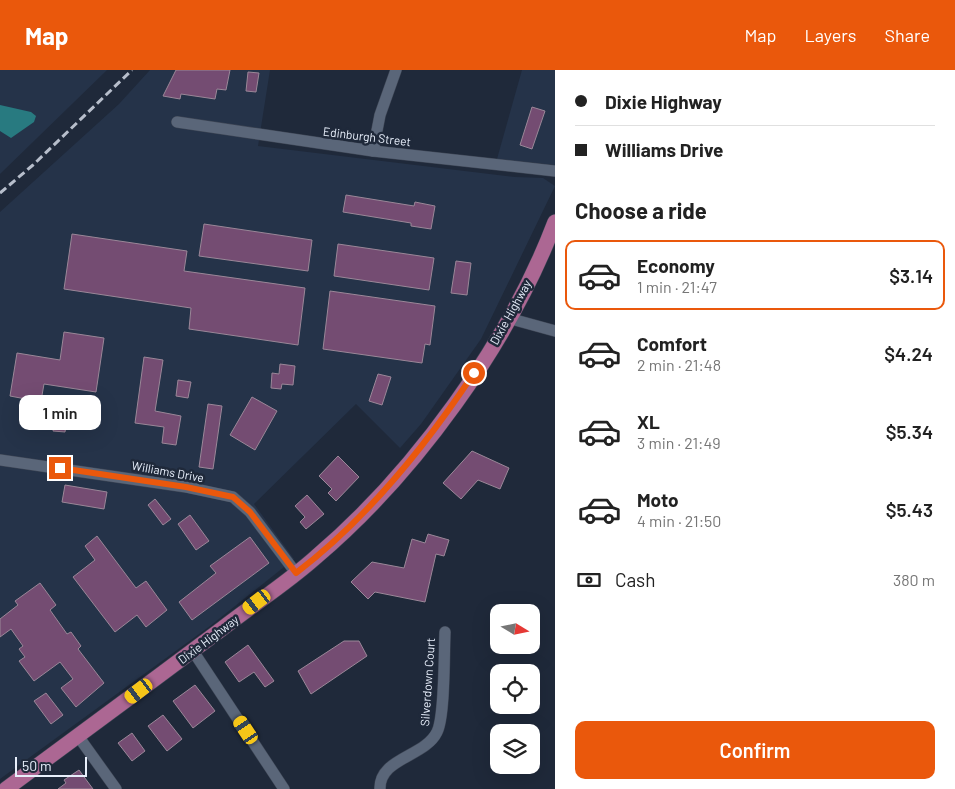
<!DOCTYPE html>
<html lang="en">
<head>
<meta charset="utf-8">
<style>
  :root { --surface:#fff; --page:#f6f6f6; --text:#222; --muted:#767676; --line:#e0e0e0; --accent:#ea580c }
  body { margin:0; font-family:Barlow,sans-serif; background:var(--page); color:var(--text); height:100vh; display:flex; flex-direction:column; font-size:19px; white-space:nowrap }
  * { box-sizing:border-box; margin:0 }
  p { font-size:16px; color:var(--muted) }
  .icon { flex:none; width:28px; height:28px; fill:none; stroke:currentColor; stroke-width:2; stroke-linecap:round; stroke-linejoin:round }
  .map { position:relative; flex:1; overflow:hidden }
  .panel { display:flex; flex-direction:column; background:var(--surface); width:400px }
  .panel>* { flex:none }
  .top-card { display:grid; align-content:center; height:110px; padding:0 20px; background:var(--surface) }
  .needle { width:32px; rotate:100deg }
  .controls { position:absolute; left:490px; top:534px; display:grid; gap:10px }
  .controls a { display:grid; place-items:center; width:50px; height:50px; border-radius:10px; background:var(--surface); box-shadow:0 5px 20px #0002; font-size:25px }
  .scale { position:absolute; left:15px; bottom:12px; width:72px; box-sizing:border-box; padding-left:5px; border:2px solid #e8effb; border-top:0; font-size:14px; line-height:18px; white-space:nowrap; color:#e8effb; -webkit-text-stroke:4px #1f293a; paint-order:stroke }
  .end { position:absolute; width:22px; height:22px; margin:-11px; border:6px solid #ea580c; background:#fff; box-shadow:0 0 0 2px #fff }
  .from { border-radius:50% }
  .bubble { position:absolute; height:35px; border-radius:10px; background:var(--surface); box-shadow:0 5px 20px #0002; font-size:16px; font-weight:600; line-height:35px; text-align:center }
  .car { position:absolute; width:15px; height:30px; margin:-15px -8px; border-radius:6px; box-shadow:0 0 4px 1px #0007; background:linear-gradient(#f5c518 24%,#345 0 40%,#f5c518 0 76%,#345 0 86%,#f5c518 0) }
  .top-card b { display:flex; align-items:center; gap:18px; height:48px; font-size:19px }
  .top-card b+b { border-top:1px solid var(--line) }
  .top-card i { width:12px; height:12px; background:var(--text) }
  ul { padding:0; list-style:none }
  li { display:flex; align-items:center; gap:15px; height:70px; margin:0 10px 8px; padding:0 10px; border:2px solid transparent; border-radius:10px }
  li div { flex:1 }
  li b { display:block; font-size:19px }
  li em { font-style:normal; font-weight:600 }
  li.on { border-color:var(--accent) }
  li>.icon { width:45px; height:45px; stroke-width:1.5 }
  h2 { padding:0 20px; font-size:22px; line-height:60px }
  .pay { display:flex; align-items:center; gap:12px; height:55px; padding:0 20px; font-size:19px }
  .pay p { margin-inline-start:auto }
  .button { display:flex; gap:10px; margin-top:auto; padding:10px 20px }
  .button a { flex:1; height:58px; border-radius:10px; background:var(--accent); color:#fff; font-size:20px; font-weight:600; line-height:58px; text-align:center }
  header { display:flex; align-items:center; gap:30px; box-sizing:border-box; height:70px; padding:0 25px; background:var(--accent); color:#fff }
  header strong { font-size:24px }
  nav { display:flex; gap:28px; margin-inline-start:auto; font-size:18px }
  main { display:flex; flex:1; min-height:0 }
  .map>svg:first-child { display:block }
  .built { fill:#253349 }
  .water { fill:#287a80 }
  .building { fill:#744c72; stroke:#9a8798 }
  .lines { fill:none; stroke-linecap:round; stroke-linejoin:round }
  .minor-casing { stroke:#3e4655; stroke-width:12 }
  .major-casing { stroke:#3e4655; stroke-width:16 }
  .minor { stroke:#5a6679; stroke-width:11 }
  .major { stroke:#ac6793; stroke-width:15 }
  .rail { stroke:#b7becb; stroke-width:3; stroke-dasharray:8 4; stroke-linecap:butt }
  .route { stroke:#ea580c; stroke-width:6 }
  .labels { text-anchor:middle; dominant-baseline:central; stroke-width:5; stroke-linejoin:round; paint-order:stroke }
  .street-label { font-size:12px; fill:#e8effb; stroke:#1f293a }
</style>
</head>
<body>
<header>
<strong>Map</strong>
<nav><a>Map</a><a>Layers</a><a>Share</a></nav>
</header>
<main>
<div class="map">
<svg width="555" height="719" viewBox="0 0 555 719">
  <rect width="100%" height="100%" fill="#1f293a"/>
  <g class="built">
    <polygon points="0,0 107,0 0,104"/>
    <polygon points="150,0 270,0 258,76 515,107 543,108 555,116 481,269 421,354 400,378 356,334 254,434 294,489 210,556 0,709 0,142 119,34"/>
    <polygon points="522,0 555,0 555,95 497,89"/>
  </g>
  <polygon class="water" points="0,35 31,42 36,46 34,52 11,68 0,61"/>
  <g class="building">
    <polygon points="176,0 230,0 226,20 217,19 215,29 181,24 180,29 163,26"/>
    <polygon points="248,2 259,3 256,22 246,21"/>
    <polygon points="532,37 545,41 532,79 520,75"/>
    <polygon points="346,125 414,136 415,132 435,136 431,159 411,156 411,153 343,142"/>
    <polygon points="204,154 312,170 308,201 199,186"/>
    <polygon points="72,164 187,181 184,201 305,218 298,275 189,259 191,238 64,219"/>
    <polygon points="338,174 434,188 429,220 334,206"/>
    <polygon points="456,191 471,193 467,225 451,223"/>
    <polygon points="330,221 435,236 430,275 425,274 422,293 323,279"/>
    <polygon points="64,262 104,268 96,322 44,314 36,359 27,358 31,330 10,326 17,283 60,290"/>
    <polygon points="144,287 163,290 155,341 181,346 176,375 162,373 164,357 135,353"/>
    <polygon points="280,294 295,296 293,315 282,314 281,319 271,318 272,303 279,304"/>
    <polygon points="378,304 391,307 382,335 369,331"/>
    <polygon points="178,310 191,312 188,328 176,326"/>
    <polygon points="252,327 277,341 255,380 230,365"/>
    <polygon points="208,334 222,336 213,399 199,397"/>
    <polygon points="57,340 68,341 65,362 53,361"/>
    <polygon points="472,381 509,398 500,419 478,410 461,429 443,413"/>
    <polygon points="338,386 359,407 336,431 328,423 332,419 319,406"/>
    <polygon points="65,415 107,422 104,439 62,432"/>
    <polygon points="307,425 324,444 306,459 300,452 305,447 295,436"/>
    <polygon points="155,429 171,449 163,455 148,435"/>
    <polygon points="190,445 209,471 196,480 178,454"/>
    <polygon points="428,464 449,470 444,486 436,484 425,532 375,522 368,529 351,512 372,492 404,498 412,469 425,473"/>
    <polygon points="97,466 136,518 146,511 167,540 146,557 137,545 115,562 73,507 95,490 85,476"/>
    <polygon points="250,467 269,493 192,550 179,532 216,503 210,496"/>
    <polygon points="40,513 56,535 50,540 67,564 71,562 81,576 78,579 104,613 76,637 61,618 73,609 60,592 34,611 19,591 25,587 19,579 23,576 11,559 0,567 0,549 18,535 15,531"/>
    <polygon points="344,571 359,571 367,586 311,624 298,601"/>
    <polygon points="248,575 274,611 265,617 254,602 239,612 225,592"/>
    <polygon points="195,615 215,641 193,658 173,631"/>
    <polygon points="46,623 63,645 51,654 34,631"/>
    <polygon points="163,645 182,669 167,681 148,656"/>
    <polygon points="132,663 145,681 132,691 118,673"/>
    <polygon points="79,700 93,719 58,719 66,713 64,710"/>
  </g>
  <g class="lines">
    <g class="minor-casing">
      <g id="minor">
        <polyline points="177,52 373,81 555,101"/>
        <polyline points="373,81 380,45 396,0"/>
        <polyline points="508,248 555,261"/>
        <polyline points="0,390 186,417 233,427 250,442 296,503"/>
        <polyline points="193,581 284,719"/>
        <polyline points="78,666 116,719"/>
        <path d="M380,719c-1,-31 45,-32 57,-57 8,-15 7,-80 8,-100"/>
      </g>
    </g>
    <g class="major-casing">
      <path id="major" d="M6,719c73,-54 145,-107 217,-161 31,-24 64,-45 93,-71 99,-84 193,-214 239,-335"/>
    </g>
    <use href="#minor" class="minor"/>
    <use href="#major" class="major"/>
    <polyline class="rail" points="0,123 33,95 132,0"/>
  </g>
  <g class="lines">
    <path class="route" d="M60,398l126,19 47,10 17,15 46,61c71,-54 129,-126 178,-200"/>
  </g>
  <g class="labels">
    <g class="street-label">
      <text transform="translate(367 66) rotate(7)">Edinburgh Street</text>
      <text transform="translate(510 242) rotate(-61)">Dixie Highway</text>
      <text transform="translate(168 401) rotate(10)">Williams Drive</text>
      <text transform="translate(208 569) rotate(-37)">Dixie Highway</text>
      <text transform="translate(427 612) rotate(-86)">Silverdown Court</text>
    </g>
  </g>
</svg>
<div class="controls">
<a><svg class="needle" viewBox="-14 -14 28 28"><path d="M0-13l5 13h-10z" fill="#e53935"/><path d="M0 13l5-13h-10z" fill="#767676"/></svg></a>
<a><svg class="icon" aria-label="locate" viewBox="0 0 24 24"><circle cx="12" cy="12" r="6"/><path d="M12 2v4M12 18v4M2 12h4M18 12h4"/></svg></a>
<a><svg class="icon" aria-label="layers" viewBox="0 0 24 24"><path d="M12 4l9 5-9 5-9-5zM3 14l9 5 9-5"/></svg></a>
</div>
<div class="scale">50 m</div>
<i class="end from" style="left:474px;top:303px"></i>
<i class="end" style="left:60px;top:398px"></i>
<div class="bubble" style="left:19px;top:325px;width:82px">1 min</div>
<i class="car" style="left:257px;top:532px;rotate:233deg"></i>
<i class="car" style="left:139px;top:621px;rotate:233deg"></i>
<i class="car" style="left:246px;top:660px;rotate:326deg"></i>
</div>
<section class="panel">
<div class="top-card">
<b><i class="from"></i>Dixie Highway</b>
<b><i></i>Williams Drive</b>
</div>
<h2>Choose a ride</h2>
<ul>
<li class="on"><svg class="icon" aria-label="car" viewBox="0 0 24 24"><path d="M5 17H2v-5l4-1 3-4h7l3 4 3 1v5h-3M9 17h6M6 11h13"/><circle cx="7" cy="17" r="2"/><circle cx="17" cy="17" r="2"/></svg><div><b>Economy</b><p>1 min · 21:47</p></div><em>$3.14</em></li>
<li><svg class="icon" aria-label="car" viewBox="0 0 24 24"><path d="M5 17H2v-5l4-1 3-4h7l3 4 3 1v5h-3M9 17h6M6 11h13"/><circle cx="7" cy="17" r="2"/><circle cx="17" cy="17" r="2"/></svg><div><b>Comfort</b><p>2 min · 21:48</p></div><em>$4.24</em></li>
<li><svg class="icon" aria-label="car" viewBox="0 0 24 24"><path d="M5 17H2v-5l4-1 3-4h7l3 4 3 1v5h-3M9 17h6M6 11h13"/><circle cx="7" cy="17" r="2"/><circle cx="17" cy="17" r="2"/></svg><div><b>XL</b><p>3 min · 21:49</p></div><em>$5.34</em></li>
<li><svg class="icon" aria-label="car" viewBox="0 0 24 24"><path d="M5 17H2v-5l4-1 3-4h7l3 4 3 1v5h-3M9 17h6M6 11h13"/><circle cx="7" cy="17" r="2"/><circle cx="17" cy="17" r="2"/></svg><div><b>Moto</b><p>4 min · 21:50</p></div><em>$5.43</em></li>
</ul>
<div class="pay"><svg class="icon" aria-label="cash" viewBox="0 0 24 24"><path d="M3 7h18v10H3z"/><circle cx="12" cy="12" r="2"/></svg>Cash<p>380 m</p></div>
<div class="button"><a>Confirm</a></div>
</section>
</main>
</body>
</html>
